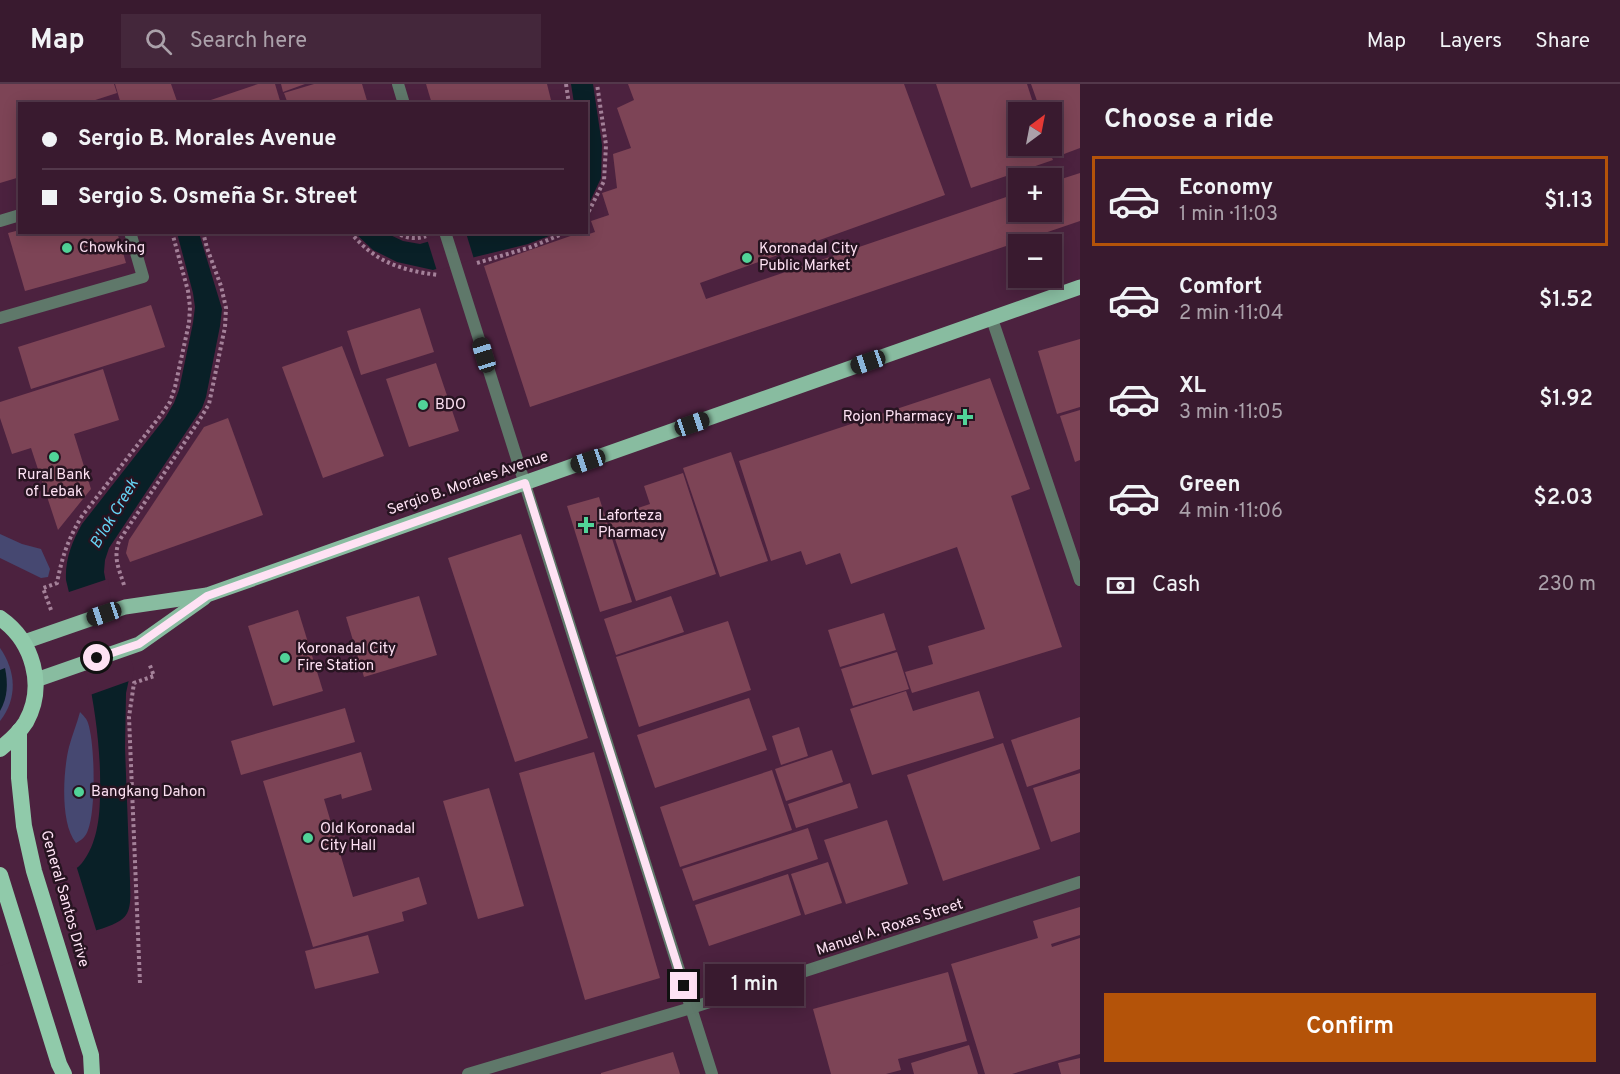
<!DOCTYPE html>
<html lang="en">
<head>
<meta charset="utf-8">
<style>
  :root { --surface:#391a2f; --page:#44273b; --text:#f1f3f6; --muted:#aba1aa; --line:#53384b; --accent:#b45309 }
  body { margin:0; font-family:Overpass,sans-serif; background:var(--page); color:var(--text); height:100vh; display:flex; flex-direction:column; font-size:22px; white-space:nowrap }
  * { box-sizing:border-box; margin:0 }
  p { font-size:20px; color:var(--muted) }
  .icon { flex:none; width:33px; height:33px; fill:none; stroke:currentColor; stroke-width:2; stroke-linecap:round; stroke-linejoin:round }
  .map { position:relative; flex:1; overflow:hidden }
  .side { display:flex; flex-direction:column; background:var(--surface); width:540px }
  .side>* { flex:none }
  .top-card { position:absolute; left:18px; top:18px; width:570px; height:132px; border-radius:0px; box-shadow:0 3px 15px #0003,0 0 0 2px var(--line); display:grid; align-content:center; height:132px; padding:0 24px; background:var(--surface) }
  .needle { width:39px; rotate:32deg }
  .buttons { position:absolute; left:1008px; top:18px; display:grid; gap:12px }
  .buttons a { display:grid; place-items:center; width:54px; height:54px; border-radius:0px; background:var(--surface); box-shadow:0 3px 15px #0003,0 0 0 2px var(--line); font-size:30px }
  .end { position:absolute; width:27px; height:27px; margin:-14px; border:8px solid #fee2f4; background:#111; box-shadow:0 0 0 3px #111 }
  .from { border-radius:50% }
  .bubble { position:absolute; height:42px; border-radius:0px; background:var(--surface); box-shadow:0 3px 15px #0003,0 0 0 2px var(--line); font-size:20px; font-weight:600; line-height:42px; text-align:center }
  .car { position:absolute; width:18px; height:36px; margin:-18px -9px; border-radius:8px; box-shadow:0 0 4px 2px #0007; background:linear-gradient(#222 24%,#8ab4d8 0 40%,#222 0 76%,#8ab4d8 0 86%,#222 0) }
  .top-card b { display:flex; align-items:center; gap:21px; height:57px; font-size:22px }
  .top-card b+b { border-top:2px solid var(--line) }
  .top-card i { width:15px; height:15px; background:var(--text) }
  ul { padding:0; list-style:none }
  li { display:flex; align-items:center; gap:18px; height:90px; margin:0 12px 9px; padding:0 12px; border:3px solid transparent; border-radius:0px }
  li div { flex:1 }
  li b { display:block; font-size:22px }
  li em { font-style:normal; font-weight:600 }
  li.selected { border-color:var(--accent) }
  li>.icon { width:54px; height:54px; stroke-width:1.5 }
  h2 { padding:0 24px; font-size:27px; line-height:72px }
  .pay { display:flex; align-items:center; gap:15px; height:66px; padding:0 24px; font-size:22px }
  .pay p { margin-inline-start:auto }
  .button { display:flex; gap:12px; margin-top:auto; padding:12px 24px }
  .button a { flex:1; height:69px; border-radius:0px; background:var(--accent); color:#fff; font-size:24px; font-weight:600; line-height:69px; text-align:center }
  header { display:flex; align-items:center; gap:36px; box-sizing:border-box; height:84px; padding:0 30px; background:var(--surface); border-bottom:2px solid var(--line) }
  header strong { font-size:28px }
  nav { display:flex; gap:33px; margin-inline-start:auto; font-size:21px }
  .search { width:420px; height:54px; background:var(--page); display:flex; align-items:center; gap:15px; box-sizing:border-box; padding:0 21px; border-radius:0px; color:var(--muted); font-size:22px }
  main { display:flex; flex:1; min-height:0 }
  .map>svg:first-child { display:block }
  .green { fill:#464871 }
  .water { fill:#092027 }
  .pier { fill:#4c223f }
  .building { fill:#7d4456 }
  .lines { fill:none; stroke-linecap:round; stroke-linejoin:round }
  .path { stroke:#a48199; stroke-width:4; stroke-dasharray:3 3; stroke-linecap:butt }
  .service { stroke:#5f786a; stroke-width:12 }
  .tertiary { stroke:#5f786a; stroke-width:12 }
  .primary { stroke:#88bca0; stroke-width:15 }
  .trunk { stroke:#90caaa; stroke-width:16 }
  .route { stroke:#fee2f4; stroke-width:8 }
  .poi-dot { fill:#51d398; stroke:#271421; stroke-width:2 }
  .labels { text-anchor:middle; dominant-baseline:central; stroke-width:5; stroke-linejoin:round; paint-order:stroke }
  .poi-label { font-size:15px; fill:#fee2f4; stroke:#271421; text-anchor:start }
  .street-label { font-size:15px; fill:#fee2f4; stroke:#271421 }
  .water-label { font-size:16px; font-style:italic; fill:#66d4f5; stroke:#271421 }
</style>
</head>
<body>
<header>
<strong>Map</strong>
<div class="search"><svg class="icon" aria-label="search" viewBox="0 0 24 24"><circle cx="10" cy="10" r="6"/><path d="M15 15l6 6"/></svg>Search here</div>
<nav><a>Map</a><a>Layers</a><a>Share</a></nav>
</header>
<main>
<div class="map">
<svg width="1080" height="990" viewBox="0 0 1080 990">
  <rect width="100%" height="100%" fill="#4c223f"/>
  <g class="green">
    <polygon points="0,450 22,460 41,465 50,485 48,493 41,494 0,474"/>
    <path d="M0,564c16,23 18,50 0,73z"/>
    <path d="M80,628c3,3 7,7 8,11 7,20 8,87 0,107 -2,6 -6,10 -12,13 -16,-19 -13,-72 -7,-96 3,-12 8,-23 11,-35z"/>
  </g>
  <g class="water">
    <polygon points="571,0 593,0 602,61 601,94 587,124 586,20 574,19"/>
    <path d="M177,149h22l23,76 -2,17 -14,71 -4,11 -93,140 -4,12 -1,12 5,27 22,71 -5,23 -1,55 5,133c0,10 2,25 -4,34 -6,10 -33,16 -44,20l-15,-61c5,-3 11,-6 15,-11 15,-19 18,-46 18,-70 2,-73 -17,-142 -34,-213 -1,-21 6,-38 16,-56l83,-106 9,-15 5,-13 14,-67 2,-16 -2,-14z"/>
    <polygon points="355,149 386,149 403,157 420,160 458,149 557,149 528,160 475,173 433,186 397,178 373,166"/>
    <path d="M5,584c3,15 3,29 -5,43v-41z"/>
  </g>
  <g class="pier">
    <polygon points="448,149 466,149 474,175 437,187 427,155"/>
    <polygon points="108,495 111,515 134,585 132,596 90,611 66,509"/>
    <polygon points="76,781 97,849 0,882 0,810 66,788"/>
  </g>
  <g class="building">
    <polygon points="0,0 114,0 117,9 83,20 20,20 20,93 0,99"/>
    <polygon points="115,0 171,0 178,20 121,20"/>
    <polygon points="258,0 275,0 281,20 199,20"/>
    <polygon points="281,0 305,0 283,8"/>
    <polygon points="314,0 362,0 368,20 288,20 284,9"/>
    <polygon points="426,0 547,0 552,20 432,20"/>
    <polygon points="628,0 904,0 945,111 700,199 706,215 1018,109 1018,128 1052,128 1052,98 1080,89 1080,137 530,323 484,182 582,148 585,148 586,151 595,148 591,137 609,131 602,109 617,104 613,70 631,64 617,24 634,16"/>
    <polygon points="936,0 1027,0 1036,28 1018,28 1018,62 1047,62 1053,76 971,104"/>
    <polygon points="1031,0 1080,0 1080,64 1056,73 1052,59 1052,28 1041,28"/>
    <polygon points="20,146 20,148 117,148 126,179 25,207 8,149"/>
    <polygon points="151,221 165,263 31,305 18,263"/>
    <polygon points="420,224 434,268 361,291 347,247"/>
    <polygon points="1080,255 1080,323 1057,330 1038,267"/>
    <polygon points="342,262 384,372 323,394 282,283"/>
    <polygon points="436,279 459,347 409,363 386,295"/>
    <polygon points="103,285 119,336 74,350 91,405 58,446 31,364 12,370 0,334 0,318"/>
    <polygon points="990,294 1030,405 1011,412 1062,563 912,609 905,588 933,580 928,562 985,545 957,463 851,500 840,469 806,481 801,467 771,477 739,377"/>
    <polygon points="1080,326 1080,376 1075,378 1060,332"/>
    <polygon points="228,334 263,431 130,478 126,469 129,456 204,343"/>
    <polygon points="731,368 768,477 720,493 683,384"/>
    <polygon points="683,389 716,490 636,517 608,434 650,420 644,402"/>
    <polygon points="599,413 632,518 600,528 567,422"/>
    <polygon points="521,450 588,654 515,678 448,474"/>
    <polygon points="419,512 437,571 364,593 346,533"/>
    <polygon points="671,512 684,548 616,571 604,535"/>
    <polygon points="298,526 323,607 273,622 248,542"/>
    <polygon points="884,529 896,566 840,583 828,546"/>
    <polygon points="728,537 751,606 639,643 616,573"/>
    <polygon points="897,568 909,605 853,622 841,585"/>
    <polygon points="906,607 913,627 979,607 994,654 872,691 850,625"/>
    <polygon points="749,614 767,666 655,704 637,651"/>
    <polygon points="345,624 355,658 241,691 231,657"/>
    <polygon points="1080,633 1080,685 1027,703 1011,656"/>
    <polygon points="799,643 808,672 781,681 772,652"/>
    <polygon points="1003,659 1040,765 943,797 907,691"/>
    <polygon points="832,666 843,698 786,717 775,685"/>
    <polygon points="361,668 372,706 342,715 341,710 324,715 353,813 419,793 427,820 402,828 404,837 313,863 263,697"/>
    <polygon points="594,668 660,894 585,916 519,689"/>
    <polygon points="772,686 792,746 680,783 660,723"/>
    <polygon points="1080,689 1080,748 1051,758 1033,704"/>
    <polygon points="850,699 858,724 796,744 788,720"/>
    <polygon points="489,704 524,822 478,835 443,717"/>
    <polygon points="887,736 908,800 846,820 824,756"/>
    <polygon points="808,744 818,775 693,817 682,785"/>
    <polygon points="828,778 842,819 805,831 791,790"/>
    <polygon points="788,790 801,831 709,862 695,821"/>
    <polygon points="1080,823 1080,851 1051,860 1052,863 1080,854 1080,970 1012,990 985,990 951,880 1038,854 1033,837"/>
    <polygon points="368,851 379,889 315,905 305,867"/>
    <polygon points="948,888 967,957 898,975 901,986 886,990 831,990 813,925"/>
    <polygon points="969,961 978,990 914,990 911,979"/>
    <polygon points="673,968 680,990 601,990 601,989"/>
    <polygon points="1080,974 1080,990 1061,990 1058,979"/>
  </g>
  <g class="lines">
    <g class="path">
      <polyline points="566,0 569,20"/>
      <polyline points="586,133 604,97 606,61 597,0"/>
      <path d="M350,148c25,30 50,38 88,43"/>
      <path d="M395,148c10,6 20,8 31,4"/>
      <polyline points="477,179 531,163 567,148"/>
      <path d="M124,501c-5,-16 -11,-27 -5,-44l81,-122 9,-15 16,-77 1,-19 -5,-22 -14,-38 -4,-16"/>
      <path d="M51,526l-8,-22 14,-5c5,-26 11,-44 25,-67l79,-101 9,-13 5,-15 14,-64 1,-16 -2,-16 -16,-59"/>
      <polyline points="140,899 129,633 134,599 154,592 149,579"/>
    </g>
    <g class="service">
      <polyline points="0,137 20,131"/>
      <polyline points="0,234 143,193 130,148"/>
    </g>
    <g class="tertiary">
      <polyline points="398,0 404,20"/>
      <polyline points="445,148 712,990"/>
      <polyline points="992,235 1080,496"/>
      <polyline points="468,990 691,924 1080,798"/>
    </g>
    <g class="primary">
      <polyline points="24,558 125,523 207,511 1080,203"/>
      <polyline points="36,596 139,560 204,514"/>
    </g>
    <g class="trunk">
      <path d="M0,534c33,23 46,68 26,104 -7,11 -16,19 -26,27"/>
      <polyline points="19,647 19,694 24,742 34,787 91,971 92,990"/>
      <polyline points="0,791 59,980 64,990"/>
    </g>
  </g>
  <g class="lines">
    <polyline class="route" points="97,574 139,560 207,512 525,399 684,902"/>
  </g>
  <g class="poi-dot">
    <circle cx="67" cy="164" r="6"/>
    <circle cx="747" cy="174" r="6"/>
    <circle cx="423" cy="321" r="6"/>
    <path d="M962 324h6v6h6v6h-6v6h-6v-6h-6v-6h6z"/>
    <circle cx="54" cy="373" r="6"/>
    <path d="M583 432h6v6h6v6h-6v6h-6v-6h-6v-6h6z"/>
    <circle cx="285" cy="574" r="6"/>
    <circle cx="79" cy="708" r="6"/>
    <circle cx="308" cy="754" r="6"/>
  </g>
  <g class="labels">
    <g class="poi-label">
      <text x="79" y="164">Chowking</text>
      <text x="759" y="165">Koronadal City<tspan x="759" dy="17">Public Market</tspan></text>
      <text x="435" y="321">BDO</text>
      <text x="953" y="333" text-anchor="end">Rojon Pharmacy</text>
      <text x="54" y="391" text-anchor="middle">Rural Bank<tspan x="54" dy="17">of Lebak</tspan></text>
      <text x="598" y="432">Laforteza<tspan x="598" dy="17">Pharmacy</tspan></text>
      <text x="297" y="565">Koronadal City<tspan x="297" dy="17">Fire Station</tspan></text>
      <text x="91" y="708">Bangkang Dahon</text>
      <text x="320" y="745">Old Koronadal<tspan x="320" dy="17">City Hall</tspan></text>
    </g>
    <g class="street-label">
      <text transform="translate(468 400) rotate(-19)">Sergio B. Morales Avenue</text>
      <text transform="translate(64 815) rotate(74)">General Santos Drive</text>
      <text transform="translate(890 844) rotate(-18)">Manuel A. Roxas Street</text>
    </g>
    <g class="water-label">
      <text transform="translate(115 430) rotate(-59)">B'lok Creek</text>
    </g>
  </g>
</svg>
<div class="buttons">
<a><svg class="needle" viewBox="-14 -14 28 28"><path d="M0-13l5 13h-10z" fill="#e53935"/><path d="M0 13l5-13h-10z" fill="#aba1aa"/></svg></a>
<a>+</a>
<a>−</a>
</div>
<i class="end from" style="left:97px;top:574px"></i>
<i class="end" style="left:684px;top:902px"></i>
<div class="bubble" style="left:705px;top:880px;width:99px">1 min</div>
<i class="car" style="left:484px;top:271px;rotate:343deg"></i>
<i class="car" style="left:868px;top:278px;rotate:251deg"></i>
<i class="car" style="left:692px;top:340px;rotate:71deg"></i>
<i class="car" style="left:588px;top:377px;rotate:251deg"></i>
<i class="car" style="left:104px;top:530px;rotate:251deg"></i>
<div class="top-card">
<b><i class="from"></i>Sergio B. Morales Avenue</b>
<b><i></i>Sergio S. Osmeña Sr. Street</b>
</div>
</div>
<section class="side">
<h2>Choose a ride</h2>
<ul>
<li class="selected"><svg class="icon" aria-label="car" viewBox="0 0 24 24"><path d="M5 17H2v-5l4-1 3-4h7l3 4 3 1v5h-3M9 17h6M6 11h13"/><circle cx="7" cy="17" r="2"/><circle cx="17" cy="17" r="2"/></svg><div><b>Economy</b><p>1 min · 11:03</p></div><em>$1.13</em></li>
<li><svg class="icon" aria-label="car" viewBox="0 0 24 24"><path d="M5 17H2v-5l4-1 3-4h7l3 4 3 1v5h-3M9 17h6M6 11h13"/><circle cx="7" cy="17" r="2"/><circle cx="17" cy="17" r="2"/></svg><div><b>Comfort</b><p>2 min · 11:04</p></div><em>$1.52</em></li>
<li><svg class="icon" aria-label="car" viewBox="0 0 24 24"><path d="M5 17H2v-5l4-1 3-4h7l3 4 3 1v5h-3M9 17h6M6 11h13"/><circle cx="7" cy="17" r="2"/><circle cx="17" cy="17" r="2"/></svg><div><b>XL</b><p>3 min · 11:05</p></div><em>$1.92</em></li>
<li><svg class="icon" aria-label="car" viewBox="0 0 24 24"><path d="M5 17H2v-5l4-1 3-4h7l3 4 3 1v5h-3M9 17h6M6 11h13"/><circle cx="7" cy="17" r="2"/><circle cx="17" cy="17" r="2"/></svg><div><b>Green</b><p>4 min · 11:06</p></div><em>$2.03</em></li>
</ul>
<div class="pay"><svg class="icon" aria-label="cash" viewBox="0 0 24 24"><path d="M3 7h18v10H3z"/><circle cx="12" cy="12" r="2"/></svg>Cash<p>230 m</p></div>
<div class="button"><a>Confirm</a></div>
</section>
</main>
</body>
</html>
